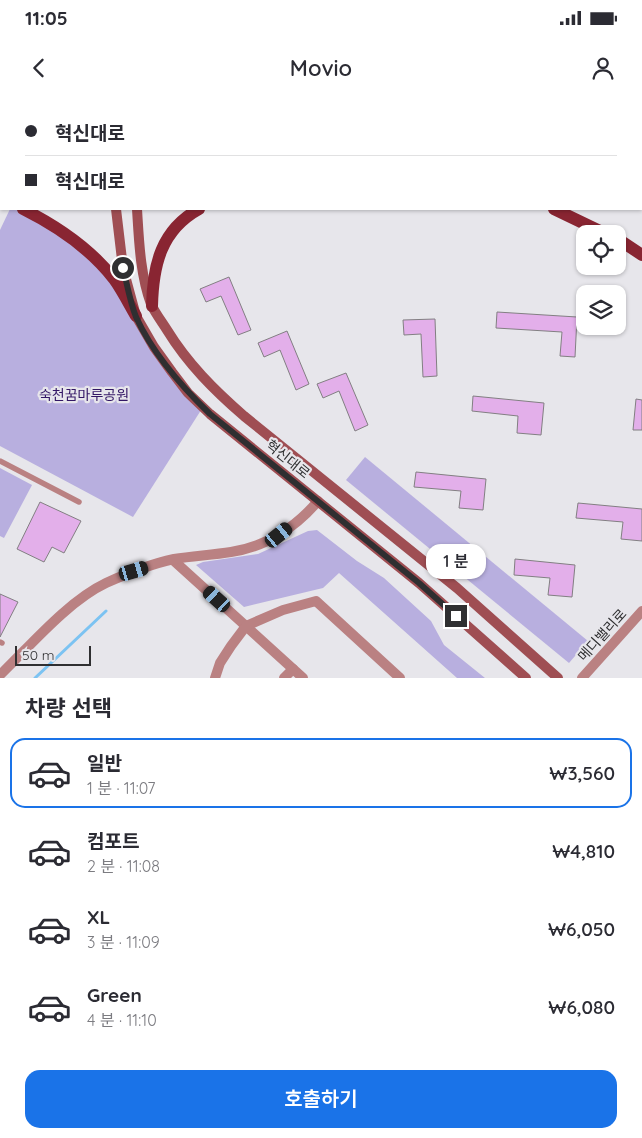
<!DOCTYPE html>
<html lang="ko">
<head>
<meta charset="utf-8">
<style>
  :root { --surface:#fff; --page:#f7f7f7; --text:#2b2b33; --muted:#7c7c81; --line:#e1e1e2; --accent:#1a73e8 }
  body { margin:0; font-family:Quicksand,"Noto Sans KR",sans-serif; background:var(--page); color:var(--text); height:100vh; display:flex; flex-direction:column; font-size:19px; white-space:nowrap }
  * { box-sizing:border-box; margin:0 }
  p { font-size:16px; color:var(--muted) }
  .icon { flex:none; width:28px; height:28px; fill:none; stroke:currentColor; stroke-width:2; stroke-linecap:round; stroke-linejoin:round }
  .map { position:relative; height:578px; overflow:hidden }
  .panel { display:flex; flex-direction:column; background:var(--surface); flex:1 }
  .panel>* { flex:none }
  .banner { position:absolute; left:0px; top:0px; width:642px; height:110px; box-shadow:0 1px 4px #0004; display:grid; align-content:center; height:110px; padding:0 25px; background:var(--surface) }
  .fabs { position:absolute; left:576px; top:125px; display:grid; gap:10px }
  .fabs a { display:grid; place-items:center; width:50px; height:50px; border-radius:10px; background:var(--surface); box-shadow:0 1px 4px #0004; font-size:25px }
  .scale { position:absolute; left:15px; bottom:12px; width:76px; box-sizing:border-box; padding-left:5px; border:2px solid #2f2f31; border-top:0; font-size:14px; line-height:18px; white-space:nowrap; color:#2f2f31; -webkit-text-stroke:4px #e7e6eb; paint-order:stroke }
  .end { position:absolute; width:22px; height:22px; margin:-11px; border:6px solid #2f2f31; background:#fff; box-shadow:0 0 0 2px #fff }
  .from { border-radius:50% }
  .bubble { position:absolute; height:35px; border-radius:15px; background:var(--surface); box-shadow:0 1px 4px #0004; font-size:16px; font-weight:600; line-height:35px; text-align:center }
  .car { position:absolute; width:15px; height:30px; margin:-15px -8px; border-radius:6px; box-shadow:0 0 4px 1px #0007; background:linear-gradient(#222 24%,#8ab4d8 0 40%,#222 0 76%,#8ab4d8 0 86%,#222 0) }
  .banner b { display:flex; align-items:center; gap:18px; height:48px; font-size:19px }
  .banner b+b { border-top:1px solid var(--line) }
  .banner i { width:12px; height:12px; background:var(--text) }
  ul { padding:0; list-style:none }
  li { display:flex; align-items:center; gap:15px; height:70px; margin:0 10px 8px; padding:0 15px; border:2px solid transparent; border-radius:15px }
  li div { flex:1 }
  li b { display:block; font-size:19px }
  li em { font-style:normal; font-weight:600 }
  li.current { border-color:var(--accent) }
  li>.icon { width:45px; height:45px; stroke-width:1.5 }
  h2 { padding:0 25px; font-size:22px; line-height:60px }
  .cta { display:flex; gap:10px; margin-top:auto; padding:10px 25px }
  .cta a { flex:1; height:58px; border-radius:15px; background:var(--accent); color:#fff; font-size:20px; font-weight:600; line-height:58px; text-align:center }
  .status { display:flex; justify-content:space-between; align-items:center; height:35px; padding:0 25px; background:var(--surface); direction:ltr }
  .status svg { height:14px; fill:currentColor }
  header { display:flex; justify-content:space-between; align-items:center; height:65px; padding:0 25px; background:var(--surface); font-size:22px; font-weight:600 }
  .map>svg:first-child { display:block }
  .green { fill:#b8afdf }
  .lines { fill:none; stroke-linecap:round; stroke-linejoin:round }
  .stream { stroke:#7cc3f2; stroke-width:3 }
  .building { fill:#e3afea; stroke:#827f82 }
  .service { stroke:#ba8182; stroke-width:5.5 }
  .minor { stroke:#ba8182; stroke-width:10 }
  .tertiary { stroke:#ba8182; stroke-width:10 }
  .secondary { stroke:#9f4e53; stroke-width:10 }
  .primary { stroke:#892532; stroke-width:12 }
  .rail { stroke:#4e4e50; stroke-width:3; stroke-dasharray:9 9; stroke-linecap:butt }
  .route { stroke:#2f2f31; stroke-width:6 }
  .labels { text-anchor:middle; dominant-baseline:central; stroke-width:4.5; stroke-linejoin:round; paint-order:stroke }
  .park-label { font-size:14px; fill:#331765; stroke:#e7e6eb }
  .street-label { font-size:14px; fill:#2f2f31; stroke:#e7e6eb }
</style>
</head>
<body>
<div class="status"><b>11:05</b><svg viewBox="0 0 49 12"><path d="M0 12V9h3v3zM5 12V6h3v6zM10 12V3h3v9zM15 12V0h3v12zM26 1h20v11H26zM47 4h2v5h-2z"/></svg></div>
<header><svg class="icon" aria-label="back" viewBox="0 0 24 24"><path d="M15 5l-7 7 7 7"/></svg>Movio<svg class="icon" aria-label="person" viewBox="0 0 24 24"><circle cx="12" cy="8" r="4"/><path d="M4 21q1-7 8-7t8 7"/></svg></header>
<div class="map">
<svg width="642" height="578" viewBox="0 0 642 578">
  <rect width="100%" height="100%" fill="#e7e6eb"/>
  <g class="green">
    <polygon points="10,109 22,109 91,154 203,307 133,417 0,346 0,130"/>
    <polygon points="365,357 588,541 569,563 346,380"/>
    <polygon points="0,368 32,385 4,438 0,436"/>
    <polygon points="317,430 357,461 384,478 431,521 444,545 485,578 457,578 339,473 323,488 244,507 196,465 203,462 258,454 308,431"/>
  </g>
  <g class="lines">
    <polyline class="stream" points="35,578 106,511"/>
  </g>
  <g class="building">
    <polygon points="229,177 251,230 238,235 221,196 206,202 200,189"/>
    <polygon points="497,212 577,217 575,257 560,256 562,232 496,228"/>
    <polygon points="435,219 437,276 423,277 421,234 404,235 403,220"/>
    <polygon points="287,231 309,284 296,290 280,250 264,257 258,243"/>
    <polygon points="346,273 368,325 355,331 339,291 323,298 317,284"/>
    <polygon points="473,296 544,303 541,335 517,333 518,316 472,311"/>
    <polygon points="636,299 642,300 642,330 633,330"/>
    <polygon points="416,372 486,379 483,410 459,408 461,391 414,387"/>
    <polygon points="40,402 81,421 64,453 52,447 44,462 17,449"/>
    <polygon points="578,403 642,409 642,441 621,439 623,422 576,418"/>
    <polygon points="515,459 575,465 572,497 548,495 550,478 514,475"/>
    <polygon points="0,494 18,502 0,537"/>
  </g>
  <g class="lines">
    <g class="service">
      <polyline points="0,361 79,402"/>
      <polyline points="0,542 2,543"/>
    </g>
    <g class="minor">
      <polyline points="173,460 303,578"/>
      <polyline points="215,578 220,563 231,546 246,526 283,510 316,501 400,578"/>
      <polyline points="284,578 293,569"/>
    </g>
    <g class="tertiary">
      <path d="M0,575c30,-29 68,-74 106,-92 22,-10 45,-19 68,-24 19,-3 38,-4 57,-7 35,-5 65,-25 87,-51"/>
      <polyline points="582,578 642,511"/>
    </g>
    <g class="secondary">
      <polyline points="116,109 123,168 136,216 154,247 172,272 188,293 210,314 419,483 526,578"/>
      <path d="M137,109c2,31 3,65 14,95 4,9 11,18 16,26 21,34 47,60 77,86l213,172 101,90"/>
    </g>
    <g class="primary">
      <polyline points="0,97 1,98"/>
      <path d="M23,109c34,17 67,39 91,70 8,11 15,25 22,37"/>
      <polyline points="554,109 606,134"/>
      <polyline points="618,139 642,155"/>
      <path d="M152,206c1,-41 9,-76 47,-97"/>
    </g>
    <g class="rail">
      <polyline points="567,0 569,1"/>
      <polyline points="583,0 586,1"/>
      <polyline points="641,35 642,35"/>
    </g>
  </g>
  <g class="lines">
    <path class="route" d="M123,168c4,16 7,34 13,49 17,37 45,69 74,97l209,169 37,33"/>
  </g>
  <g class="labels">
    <g class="park-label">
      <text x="84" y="295">숙천꿈마루공원</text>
    </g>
    <g class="street-label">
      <text transform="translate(288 359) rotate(39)">혁신대로</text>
      <text transform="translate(602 535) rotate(-48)">메디밸리로</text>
    </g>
  </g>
</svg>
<div class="fabs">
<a><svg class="icon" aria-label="locate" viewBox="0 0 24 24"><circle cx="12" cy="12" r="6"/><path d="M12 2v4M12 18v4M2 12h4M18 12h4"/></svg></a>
<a><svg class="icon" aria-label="layers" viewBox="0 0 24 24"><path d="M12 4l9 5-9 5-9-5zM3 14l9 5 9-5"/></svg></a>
</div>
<div class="scale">50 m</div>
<i class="end from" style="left:123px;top:168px"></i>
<i class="end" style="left:456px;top:516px"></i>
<div class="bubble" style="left:426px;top:444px;width:60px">1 분</div>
<i class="car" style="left:279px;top:435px;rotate:51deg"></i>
<i class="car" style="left:134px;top:471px;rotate:74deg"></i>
<i class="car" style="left:217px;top:499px;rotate:312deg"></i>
<div class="banner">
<b><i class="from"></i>혁신대로</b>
<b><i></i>혁신대로</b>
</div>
</div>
<section class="panel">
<h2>차량 선택</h2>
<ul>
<li class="current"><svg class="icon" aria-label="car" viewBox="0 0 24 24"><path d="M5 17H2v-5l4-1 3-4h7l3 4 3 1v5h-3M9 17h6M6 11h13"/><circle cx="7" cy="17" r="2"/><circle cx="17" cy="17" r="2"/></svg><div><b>일반</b><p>1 분 · 11:07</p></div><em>₩3,560</em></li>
<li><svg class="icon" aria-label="car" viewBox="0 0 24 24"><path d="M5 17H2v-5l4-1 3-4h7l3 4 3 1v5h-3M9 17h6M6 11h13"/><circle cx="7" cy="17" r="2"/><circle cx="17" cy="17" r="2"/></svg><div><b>컴포트</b><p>2 분 · 11:08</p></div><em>₩4,810</em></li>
<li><svg class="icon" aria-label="car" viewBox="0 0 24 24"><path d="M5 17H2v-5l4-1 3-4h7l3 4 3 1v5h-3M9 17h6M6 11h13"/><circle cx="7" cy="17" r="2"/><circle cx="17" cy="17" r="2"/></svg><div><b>XL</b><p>3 분 · 11:09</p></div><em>₩6,050</em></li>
<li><svg class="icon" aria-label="car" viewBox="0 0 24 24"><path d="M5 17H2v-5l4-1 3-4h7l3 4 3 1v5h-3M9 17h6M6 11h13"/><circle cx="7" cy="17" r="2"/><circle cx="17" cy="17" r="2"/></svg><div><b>Green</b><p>4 분 · 11:10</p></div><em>₩6,080</em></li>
</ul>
<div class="cta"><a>호출하기</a></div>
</section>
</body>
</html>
